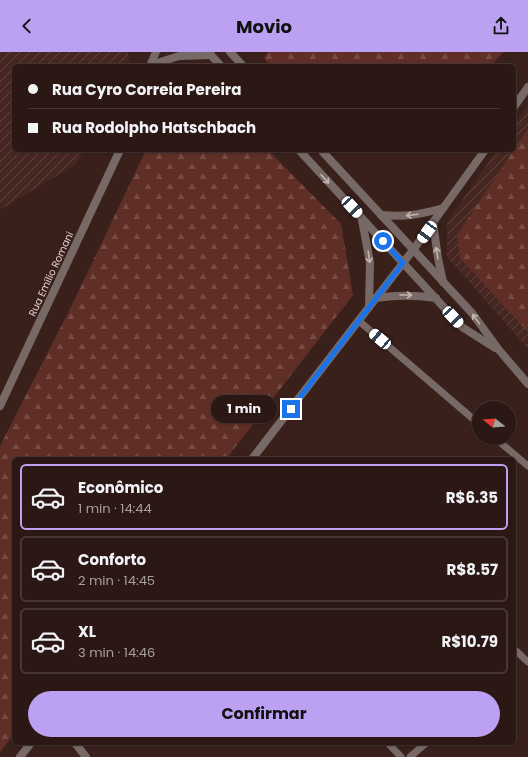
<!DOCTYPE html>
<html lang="pt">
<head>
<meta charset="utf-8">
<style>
  :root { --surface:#2b1814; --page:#33211d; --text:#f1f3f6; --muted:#a6a0a0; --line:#473734; --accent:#bca0f2 }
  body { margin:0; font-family:Poppins,sans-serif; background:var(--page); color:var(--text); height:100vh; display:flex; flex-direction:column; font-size:15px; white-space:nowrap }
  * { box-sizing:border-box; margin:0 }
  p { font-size:13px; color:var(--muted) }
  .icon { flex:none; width:22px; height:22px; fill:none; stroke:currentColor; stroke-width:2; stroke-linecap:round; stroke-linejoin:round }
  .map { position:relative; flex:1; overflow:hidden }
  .sheet { position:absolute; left:12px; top:405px; width:504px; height:288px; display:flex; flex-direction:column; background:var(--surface); border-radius:6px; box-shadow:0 1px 3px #0004,0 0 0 1px var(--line) }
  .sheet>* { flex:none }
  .banner { position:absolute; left:12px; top:12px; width:504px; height:88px; border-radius:6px; box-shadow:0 1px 3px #0004,0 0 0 1px var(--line); display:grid; align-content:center; height:88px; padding:0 16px; background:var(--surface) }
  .needle { width:26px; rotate:287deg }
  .controls { position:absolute; left:472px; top:349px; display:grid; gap:8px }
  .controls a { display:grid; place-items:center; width:44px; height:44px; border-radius:50%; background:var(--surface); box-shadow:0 1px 3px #0004,0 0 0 1px var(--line); font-size:20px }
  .end { position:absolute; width:18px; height:18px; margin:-9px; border:5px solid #1a73e8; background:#fff; box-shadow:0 0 0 2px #fff }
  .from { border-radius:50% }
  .bubble { position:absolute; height:28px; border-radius:14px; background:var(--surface); box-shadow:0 1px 3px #0004,0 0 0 1px var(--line); font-size:13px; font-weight:700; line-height:28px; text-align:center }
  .car { position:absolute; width:12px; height:24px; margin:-12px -6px; border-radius:5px; box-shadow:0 0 3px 1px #0007; background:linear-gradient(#fff 24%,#345 0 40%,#fff 0 76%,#345 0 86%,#fff 0) }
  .banner b { display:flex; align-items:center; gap:14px; height:38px; font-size:15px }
  .banner b+b { border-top:1px solid var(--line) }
  .banner i { width:10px; height:10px; background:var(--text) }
  ul { padding:7px 0 0; list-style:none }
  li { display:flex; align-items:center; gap:12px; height:66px; margin:0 8px 6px; padding:0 8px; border:2px solid var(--line); border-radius:6px }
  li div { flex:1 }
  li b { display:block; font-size:15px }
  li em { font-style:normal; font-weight:700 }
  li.selected { border-color:var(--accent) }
  li>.icon { width:36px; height:36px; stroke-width:1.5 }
  .action { display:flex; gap:8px; margin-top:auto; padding:8px 16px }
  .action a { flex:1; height:46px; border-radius:24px; background:var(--accent); color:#111; font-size:16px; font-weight:700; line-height:46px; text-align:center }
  header { display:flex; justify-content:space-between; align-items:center; height:52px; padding:0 16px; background:var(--accent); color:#111; font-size:18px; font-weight:700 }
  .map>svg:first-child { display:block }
  .industrial { fill:url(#industrial-furrows) }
  .forest { fill:url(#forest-firs) }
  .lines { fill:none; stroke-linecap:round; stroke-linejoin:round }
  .service { stroke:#776966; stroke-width:7 }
  .minor { stroke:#776966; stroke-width:8 }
  .tertiary { stroke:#776966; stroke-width:8 }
  .oneway { stroke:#c4b4b0 }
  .route { stroke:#1a73e8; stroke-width:5 }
  .labels { text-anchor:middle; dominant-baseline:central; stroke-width:4; stroke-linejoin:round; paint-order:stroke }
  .street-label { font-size:10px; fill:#e5d4d0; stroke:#39201b }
</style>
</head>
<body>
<header><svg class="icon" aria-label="back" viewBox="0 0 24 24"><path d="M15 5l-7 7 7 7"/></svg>Movio<svg class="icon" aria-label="share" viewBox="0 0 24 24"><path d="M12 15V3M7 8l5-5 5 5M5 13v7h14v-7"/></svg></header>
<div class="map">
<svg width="528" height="705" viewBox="0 0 528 705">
  <defs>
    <pattern id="industrial-furrows" width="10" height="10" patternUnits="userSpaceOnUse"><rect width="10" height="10" fill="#462620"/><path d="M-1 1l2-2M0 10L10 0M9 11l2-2" fill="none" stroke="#61453f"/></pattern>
    <pattern id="forest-firs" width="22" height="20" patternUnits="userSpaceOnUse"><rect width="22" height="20" fill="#5f2e26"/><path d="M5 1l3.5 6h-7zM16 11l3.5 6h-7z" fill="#764b44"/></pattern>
  </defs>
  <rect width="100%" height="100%" fill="#39201b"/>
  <g class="industrial">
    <polygon points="0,0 128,0 129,10 127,14 14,14 14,98 84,98 76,112 0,158"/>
    <polygon points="528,53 528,297 447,205 447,170 497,98 514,98 514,73"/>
  </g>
  <g class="forest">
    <polygon points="268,0 503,0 491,14 269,14 264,6"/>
    <polygon points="528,77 528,280 460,206 457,183"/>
    <polygon points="146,98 268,98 341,172 353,243 226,407 14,407 14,682 0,700 0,394 71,255"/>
  </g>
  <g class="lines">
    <g class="service">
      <polyline points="359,269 479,372"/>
      <polyline points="495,386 528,414"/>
      <polyline points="514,597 528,610"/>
      <polyline points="388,691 401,705"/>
      <polyline points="410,705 426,691"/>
    </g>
    <g class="minor">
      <polyline points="150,14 156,0"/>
      <polyline points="514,55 528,35"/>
      <polyline points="0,354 120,98"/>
      <polyline points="252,407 413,198 485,98"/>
      <polyline points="75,691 86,705"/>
      <polyline points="20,705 31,691"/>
    </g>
    <g class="tertiary">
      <polyline points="208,0 221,14"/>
      <polyline points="230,0 243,14"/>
      <polyline points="151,13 179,4 211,3"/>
      <polyline points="299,98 462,275 495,296"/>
      <polyline points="321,98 472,261 499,298 528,332"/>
      <path d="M381,163c25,2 38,0 62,-7"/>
      <polyline points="362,168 370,211 369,255"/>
      <polyline points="433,170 438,206 443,230"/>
      <path d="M376,246c23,-3 37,-3 60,0"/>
    </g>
  </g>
  <defs><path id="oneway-shaft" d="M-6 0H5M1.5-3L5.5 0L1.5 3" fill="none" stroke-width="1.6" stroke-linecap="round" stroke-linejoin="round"/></defs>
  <g class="oneway">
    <use href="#oneway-shaft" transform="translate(325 127) rotate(47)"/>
    <use href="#oneway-shaft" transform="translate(412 163) rotate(173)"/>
    <use href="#oneway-shaft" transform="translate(437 201) rotate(-99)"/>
    <use href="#oneway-shaft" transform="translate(369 205) rotate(82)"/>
    <use href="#oneway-shaft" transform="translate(406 243)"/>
    <use href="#oneway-shaft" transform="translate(476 267) rotate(-126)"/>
  </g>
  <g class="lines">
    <polyline class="route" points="291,357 403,211 383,189"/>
  </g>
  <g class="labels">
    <g class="street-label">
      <text transform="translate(51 222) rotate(-65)">Rua Emílio Romani</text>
    </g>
  </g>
</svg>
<div class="controls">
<a><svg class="needle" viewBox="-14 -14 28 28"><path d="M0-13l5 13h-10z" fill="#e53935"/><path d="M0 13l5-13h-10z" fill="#a6a0a0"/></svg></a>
</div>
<i class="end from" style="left:383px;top:189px"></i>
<i class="end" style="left:291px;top:357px"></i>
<div class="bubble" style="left:211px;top:343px;width:66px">1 min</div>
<i class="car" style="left:352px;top:155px;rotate:137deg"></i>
<i class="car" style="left:427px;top:180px;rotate:216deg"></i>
<i class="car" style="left:453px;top:265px;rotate:137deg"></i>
<i class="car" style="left:380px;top:287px;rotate:310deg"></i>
<div class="banner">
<b><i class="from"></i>Rua Cyro Correia Pereira</b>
<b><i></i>Rua Rodolpho Hatschbach</b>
</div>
<section class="sheet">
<ul>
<li class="selected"><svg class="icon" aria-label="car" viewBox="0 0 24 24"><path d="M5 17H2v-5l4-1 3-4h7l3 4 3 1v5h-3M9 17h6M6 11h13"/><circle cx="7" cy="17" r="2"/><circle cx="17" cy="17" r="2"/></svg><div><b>Econômico</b><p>1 min · 14:44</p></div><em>R$6.35</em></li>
<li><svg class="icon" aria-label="car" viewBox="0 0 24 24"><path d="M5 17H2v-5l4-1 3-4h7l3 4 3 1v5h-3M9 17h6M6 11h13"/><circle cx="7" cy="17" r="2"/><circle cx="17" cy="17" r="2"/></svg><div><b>Conforto</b><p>2 min · 14:45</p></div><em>R$8.57</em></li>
<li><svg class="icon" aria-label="car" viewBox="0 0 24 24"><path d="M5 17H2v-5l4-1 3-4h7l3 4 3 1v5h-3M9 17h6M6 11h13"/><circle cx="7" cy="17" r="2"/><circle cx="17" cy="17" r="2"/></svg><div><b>XL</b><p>3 min · 14:46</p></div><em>R$10.79</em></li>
</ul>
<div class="action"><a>Confirmar</a></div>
</section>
</div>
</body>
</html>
